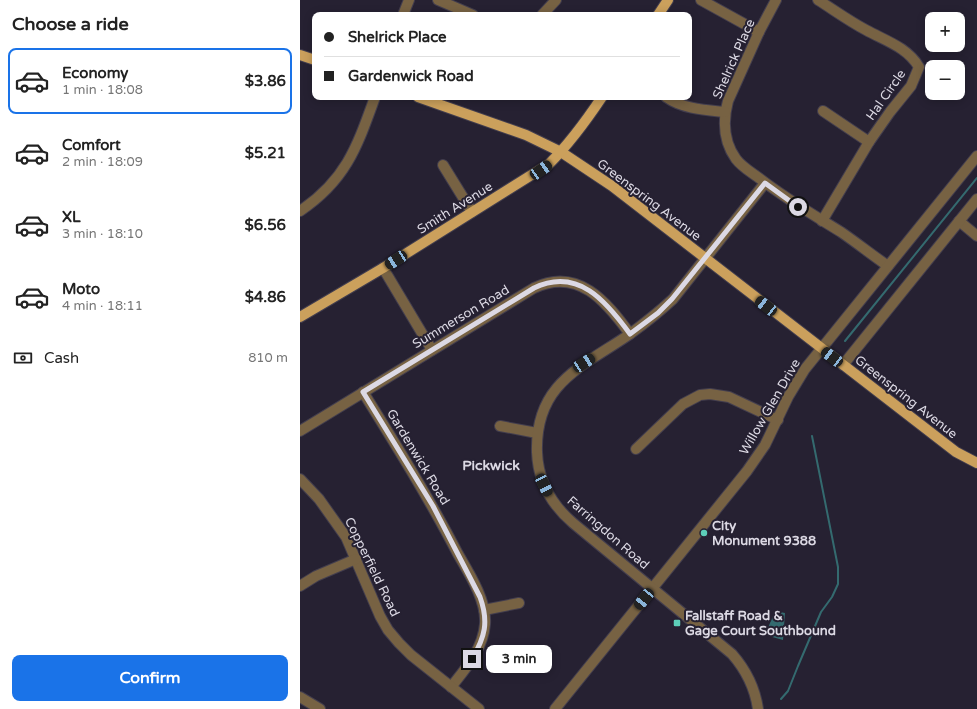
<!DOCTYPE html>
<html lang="en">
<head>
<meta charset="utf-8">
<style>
  :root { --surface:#fff; --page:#f2f2f2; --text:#222; --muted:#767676; --line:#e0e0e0; --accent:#1a73e8 }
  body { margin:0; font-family:"Varela Round",sans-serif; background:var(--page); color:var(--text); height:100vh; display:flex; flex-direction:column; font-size:15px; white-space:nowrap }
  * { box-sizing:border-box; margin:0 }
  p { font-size:13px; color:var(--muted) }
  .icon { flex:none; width:22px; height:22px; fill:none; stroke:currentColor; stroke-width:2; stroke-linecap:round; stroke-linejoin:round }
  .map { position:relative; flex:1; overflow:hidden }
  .details { display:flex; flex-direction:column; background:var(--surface); width:300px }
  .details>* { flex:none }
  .top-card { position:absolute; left:12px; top:12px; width:380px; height:88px; border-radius:8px; box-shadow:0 2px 10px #0003; display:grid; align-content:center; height:88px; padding:0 12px; background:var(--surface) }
  .controls { position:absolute; left:625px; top:12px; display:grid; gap:8px }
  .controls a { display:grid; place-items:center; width:40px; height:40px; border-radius:8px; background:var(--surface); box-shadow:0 2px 10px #0003; font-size:20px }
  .end { position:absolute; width:18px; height:18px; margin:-9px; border:5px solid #dcd9e4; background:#111; box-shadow:0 0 0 2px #111 }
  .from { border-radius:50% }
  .bubble { position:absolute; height:28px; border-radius:8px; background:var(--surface); box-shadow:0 2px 10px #0003; font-size:13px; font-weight:700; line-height:28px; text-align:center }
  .car { position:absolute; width:12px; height:24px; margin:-12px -6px; border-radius:5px; box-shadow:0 0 3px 1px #0007; background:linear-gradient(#222 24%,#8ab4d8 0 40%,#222 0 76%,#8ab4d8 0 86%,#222 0) }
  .top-card b { display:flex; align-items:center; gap:14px; height:38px; font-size:15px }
  .top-card b+b { border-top:1px solid var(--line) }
  .top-card i { width:10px; height:10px; background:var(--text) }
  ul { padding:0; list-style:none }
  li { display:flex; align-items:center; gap:12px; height:66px; margin:0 8px 6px; padding:0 4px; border:2px solid transparent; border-radius:8px }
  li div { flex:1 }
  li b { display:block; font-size:15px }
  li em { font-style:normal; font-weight:700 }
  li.on { border-color:var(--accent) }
  li>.icon { width:36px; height:36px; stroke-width:1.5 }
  h2 { padding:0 12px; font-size:18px; line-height:48px }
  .pay { display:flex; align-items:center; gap:10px; height:44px; padding:0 12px; font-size:15px }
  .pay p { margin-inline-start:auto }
  .action { display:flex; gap:8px; margin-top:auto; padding:8px 12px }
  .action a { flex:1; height:46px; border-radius:8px; background:var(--accent); color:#fff; font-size:16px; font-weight:700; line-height:46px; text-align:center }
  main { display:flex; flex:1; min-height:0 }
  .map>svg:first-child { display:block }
  .water { fill:#346a6f }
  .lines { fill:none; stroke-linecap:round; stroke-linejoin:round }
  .stream { stroke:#346a6f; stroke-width:2 }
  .minor-casing { stroke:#433e4e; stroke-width:12 }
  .major-casing { stroke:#433e4e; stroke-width:12 }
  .minor { stroke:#776243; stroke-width:10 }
  .major { stroke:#cba05c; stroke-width:10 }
  .route { stroke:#dcd9e4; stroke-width:5 }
  .poi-dot { fill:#5dceb9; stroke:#262132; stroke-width:1.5 }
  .labels { text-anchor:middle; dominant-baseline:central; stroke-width:4; stroke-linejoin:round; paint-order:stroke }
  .street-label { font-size:13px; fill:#dcd9e4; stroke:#262132 }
  .poi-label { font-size:13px; font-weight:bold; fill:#dcd9e4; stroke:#262132; text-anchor:start }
  .neighbourhood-label { font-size:14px; font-weight:bold; fill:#dcd9e4; stroke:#262132 }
</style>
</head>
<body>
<main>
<section class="details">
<h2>Choose a ride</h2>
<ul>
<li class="on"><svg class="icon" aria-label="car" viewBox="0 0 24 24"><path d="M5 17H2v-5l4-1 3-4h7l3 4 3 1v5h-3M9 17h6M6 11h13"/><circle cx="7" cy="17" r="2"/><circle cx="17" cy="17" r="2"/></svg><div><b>Economy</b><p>1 min · 18:08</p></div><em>$3.86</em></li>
<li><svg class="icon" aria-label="car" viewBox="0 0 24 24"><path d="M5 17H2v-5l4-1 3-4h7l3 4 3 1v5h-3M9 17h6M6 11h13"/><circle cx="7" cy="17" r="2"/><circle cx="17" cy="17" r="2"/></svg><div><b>Comfort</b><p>2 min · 18:09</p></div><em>$5.21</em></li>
<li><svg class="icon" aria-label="car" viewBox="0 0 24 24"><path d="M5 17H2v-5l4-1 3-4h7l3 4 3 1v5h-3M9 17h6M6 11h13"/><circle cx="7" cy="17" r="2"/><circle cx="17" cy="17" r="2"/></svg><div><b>XL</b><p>3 min · 18:10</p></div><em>$6.56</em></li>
<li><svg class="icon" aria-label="car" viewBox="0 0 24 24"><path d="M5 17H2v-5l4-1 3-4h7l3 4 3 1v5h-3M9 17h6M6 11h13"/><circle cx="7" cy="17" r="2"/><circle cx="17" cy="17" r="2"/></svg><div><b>Moto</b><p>4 min · 18:11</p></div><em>$4.86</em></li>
</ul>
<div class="pay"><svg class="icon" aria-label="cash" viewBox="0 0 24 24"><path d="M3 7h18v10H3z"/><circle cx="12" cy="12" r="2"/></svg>Cash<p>810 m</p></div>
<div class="action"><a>Confirm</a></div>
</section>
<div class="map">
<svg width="677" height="709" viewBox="0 0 677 709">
  <rect width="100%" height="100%" fill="#262132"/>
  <polygon class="water" points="475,611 485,613 483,640 465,635"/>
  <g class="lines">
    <g class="stream">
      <polyline points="545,341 677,178"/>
      <polyline points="481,699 488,691 498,666 521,612 532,597 538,584 538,567 512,436"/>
    </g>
    <g class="minor-casing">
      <g id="minor">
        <polyline points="138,0 173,15"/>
        <polyline points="401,0 459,32"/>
        <path d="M476,0l-17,32 -31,69c-5,19 -5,40 8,58 6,8 15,13 23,19 27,21 53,36 82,54 16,11 31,23 47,34"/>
        <path d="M518,0c16,10 31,21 48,30 20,11 41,17 53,37l-8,19 -21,26 -21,30 -47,79"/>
        <polyline points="103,15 109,0"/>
        <polyline points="242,15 256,0"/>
        <path d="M366,97c17,12 39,13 59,15"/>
        <polyline points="523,111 569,142"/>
        <polyline points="143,165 172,212"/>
        <path d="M0,211c46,-31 57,-64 75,-114"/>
        <polyline points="659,221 677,236"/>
        <polyline points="83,268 132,350"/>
        <polyline points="543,365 677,199"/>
        <path d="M63,392c33,53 66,106 95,162 11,19 29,47 27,70 -2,25 -19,44 -34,63"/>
        <polyline points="200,426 237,433"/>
        <path d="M0,431l234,-143c44,-21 72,13 96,46"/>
        <polyline points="336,449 383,404 400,395 410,394 429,397 478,420"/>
        <polyline points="0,479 19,499 46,537 80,616 88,630 99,643 111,655 179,709"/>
        <polyline points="0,586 16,576 56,559"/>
        <polyline points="184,610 219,603"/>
        <polyline points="0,697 20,709"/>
        <polyline points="255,709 447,471 465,445 488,397 505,369 677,156"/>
        <path d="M458,709c-3,-21 -12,-39 -26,-55l-159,-131c-21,-18 -35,-42 -36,-71 -2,-69 45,-85 93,-118 15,-11 29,-22 43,-35l92,-116"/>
      </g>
    </g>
    <g class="major-casing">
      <g id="major">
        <polyline points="358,15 368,0"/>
        <polyline points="0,55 15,60"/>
        <polyline points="118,97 226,135 261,152 312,186 656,452 677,463"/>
        <path d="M0,317l83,-49 166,-104c20,-20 37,-43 53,-67"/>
      </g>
    </g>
    <use href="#minor" class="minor"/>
    <use href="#major" class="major"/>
  </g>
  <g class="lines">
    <path class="route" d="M172,659c13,-22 17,-37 8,-62l-47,-91 -70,-114 171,-104c44,-21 72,13 96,46l28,-21 14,-14 93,-116 33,24"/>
  </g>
  <g class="poi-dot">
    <circle cx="404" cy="533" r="4"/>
    <rect x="373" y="619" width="8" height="8" rx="2"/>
  </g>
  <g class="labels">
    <g class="street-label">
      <text transform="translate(434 59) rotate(-66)">Shelrick Place</text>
      <text transform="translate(586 95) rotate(-55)">Hal Circle</text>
      <text transform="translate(349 200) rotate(37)">Greenspring Avenue</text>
      <text transform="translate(155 208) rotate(-32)">Smith Avenue</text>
      <text transform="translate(161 317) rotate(-31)">Summerson Road</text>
      <text transform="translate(606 397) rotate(38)">Greenspring Avenue</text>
      <text transform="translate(470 407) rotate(-60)">Willow Glen Drive</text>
      <text transform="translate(118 457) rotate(59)">Gardenwick Road</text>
      <text transform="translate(308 533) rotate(41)">Farringdon Road</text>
      <text transform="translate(72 567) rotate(64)">Copperfield Road</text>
    </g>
    <g class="poi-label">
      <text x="412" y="526">City<tspan x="412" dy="15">Monument 9388</tspan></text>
      <text x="385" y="616">Fallstaff Road &amp;<tspan x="385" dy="15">Gage Court Southbound</tspan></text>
    </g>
    <g class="neighbourhood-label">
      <text x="191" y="465">Pickwick</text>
    </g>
  </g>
</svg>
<div class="controls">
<a>+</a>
<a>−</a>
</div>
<i class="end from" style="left:498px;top:207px"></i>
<i class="end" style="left:172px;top:659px"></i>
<div class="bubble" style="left:186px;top:645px;width:66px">3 min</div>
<i class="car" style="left:241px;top:170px;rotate:56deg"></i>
<i class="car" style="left:96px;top:260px;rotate:237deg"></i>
<i class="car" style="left:466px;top:306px;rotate:308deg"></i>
<i class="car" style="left:532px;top:357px;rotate:307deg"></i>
<i class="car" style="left:284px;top:363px;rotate:57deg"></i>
<i class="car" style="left:244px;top:485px;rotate:154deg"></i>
<i class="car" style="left:344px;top:599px;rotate:219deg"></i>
<div class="top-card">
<b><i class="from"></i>Shelrick Place</b>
<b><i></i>Gardenwick Road</b>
</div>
</div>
</main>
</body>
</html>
